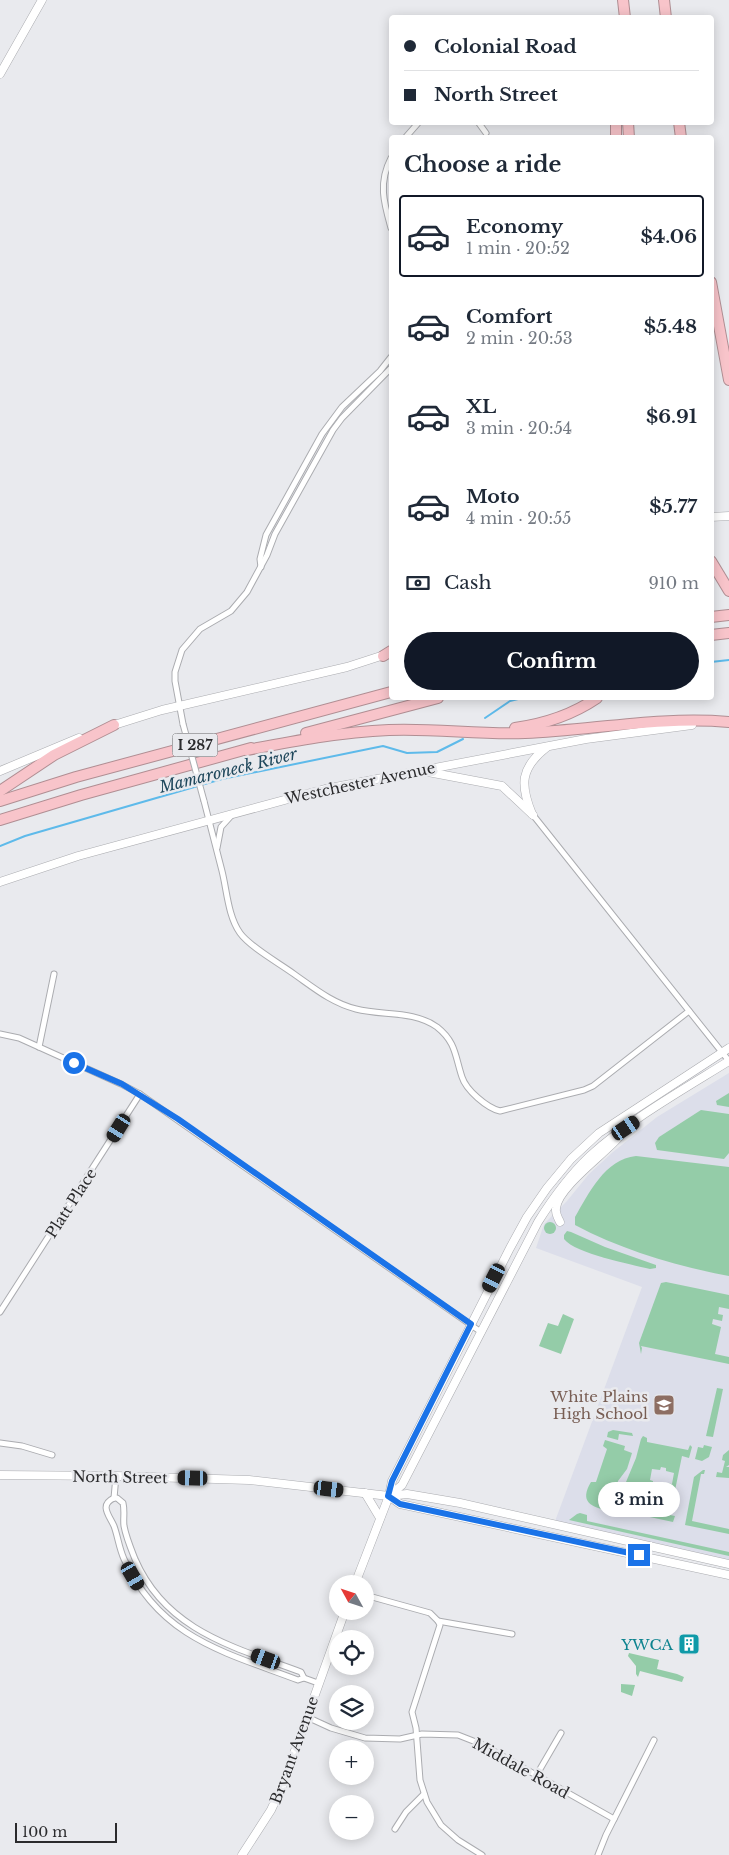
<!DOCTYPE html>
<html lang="en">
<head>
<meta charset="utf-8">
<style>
  :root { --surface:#fff; --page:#f2f2f3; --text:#1f2937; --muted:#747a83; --line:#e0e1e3; --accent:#111827 }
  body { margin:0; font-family:"Libre Baskerville",serif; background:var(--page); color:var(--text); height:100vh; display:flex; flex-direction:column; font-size:19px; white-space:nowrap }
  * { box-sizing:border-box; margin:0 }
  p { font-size:16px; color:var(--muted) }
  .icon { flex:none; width:28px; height:28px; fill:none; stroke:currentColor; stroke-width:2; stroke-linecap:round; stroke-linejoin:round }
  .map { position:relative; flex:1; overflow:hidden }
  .sheet { position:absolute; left:389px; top:135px; width:325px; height:565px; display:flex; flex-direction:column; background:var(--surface); border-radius:5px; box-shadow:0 2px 12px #0003 }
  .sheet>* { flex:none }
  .top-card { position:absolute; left:389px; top:15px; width:325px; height:110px; border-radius:5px; box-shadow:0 2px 12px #0003; display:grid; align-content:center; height:110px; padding:0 15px; background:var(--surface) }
  .needle { width:32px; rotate:310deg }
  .buttons { position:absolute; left:329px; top:1575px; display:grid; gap:10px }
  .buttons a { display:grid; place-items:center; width:45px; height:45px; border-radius:50%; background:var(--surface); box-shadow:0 2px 12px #0003; font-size:25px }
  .scale { position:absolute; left:15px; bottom:12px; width:102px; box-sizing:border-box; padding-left:5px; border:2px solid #2b2b2d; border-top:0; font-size:14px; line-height:18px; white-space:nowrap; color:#2b2b2d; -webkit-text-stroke:4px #e9eaee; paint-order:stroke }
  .end { position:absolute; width:22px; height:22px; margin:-11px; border:6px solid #1a73e8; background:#fff; box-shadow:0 0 0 2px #fff }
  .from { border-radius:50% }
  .bubble { position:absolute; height:35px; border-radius:18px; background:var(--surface); box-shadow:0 2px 12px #0003; font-size:16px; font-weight:700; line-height:35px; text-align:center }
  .car { position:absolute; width:15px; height:30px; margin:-15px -8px; border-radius:6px; box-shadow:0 0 4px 1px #0007; background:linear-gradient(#222 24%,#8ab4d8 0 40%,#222 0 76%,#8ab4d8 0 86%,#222 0) }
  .top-card b { display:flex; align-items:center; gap:18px; height:48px; font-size:19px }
  .top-card b+b { border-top:1px solid var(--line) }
  .top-card i { width:12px; height:12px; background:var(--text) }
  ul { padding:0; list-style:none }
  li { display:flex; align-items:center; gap:15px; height:82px; margin:0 10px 8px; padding:0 5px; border:2px solid transparent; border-radius:5px }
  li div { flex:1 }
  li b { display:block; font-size:19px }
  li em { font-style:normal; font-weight:700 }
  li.on { border-color:var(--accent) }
  li>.icon { width:45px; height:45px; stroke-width:1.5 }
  h2 { padding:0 15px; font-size:22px; line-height:60px }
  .pay { display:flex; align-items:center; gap:12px; height:55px; padding:0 15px; font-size:19px }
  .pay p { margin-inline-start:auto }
  .primary-button { display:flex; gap:10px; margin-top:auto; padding:10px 15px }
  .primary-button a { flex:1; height:58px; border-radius:30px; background:var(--accent); color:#fff; font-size:20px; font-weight:700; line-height:58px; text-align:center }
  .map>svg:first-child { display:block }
  .built { fill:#dcdeea }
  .green { fill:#94cca8 }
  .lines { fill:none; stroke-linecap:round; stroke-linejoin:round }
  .stream { stroke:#5ebaea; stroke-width:2 }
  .street-casing { stroke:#abacb0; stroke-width:7 }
  .secondary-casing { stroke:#abacb0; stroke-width:9 }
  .highway-casing { stroke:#b08e93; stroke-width:12 }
  .street { stroke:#fff; stroke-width:5 }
  .secondary { stroke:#fff; stroke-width:8 }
  .highway { stroke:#f8c4ca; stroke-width:10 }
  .street-bridge-casing { stroke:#abacb0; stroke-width:7; stroke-linecap:butt }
  .street-bridge { stroke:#fff; stroke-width:5 }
  .route { stroke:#1a73e8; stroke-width:6 }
  .labels { text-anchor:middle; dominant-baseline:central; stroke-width:5; stroke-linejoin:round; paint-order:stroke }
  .shield { fill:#e9eaee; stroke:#646467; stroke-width:1 }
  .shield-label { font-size:14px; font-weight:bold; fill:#2b2b2d }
  .street-label { font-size:15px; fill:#2b2b2d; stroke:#e9eaee }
  .education-label { font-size:15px; fill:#785e54; stroke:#e9eaee; text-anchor:end }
  .culture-label { font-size:15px; fill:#0d838f; stroke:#e9eaee; text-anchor:end }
  .water-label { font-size:16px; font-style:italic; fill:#20485c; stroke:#e9eaee }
</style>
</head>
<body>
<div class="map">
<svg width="729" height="1855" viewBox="0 0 729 1855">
  <rect width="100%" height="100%" fill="#e9eaee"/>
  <polygon class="built" points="729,1073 729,1564 554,1524 642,1287 536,1248 544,1224 567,1201 589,1174 613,1152 657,1117"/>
  <g class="green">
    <polygon points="729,1093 729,1107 717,1105 716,1101"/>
    <polygon points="701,1110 729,1114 729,1153 724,1159 657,1150 655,1143 659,1137"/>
    <path d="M636,1156l93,11v109c-53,-10 -107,-26 -154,-51v-8c14,-24 30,-58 61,-61z"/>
    <circle cx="550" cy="1228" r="6"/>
    <path d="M567,1231l4,1 34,15 51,18v3l-6,1c-20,-5 -74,-15 -86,-30v-4z"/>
    <polygon points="666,1282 729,1295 729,1309 719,1307 718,1314 723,1315 722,1321 713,1319 712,1324 721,1327 715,1354 729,1357 729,1364 641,1346 642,1348 641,1354 639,1343 661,1283"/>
    <polygon points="563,1314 574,1319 561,1354 539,1346 548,1323 558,1326"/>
    <polygon points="717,1388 723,1389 713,1437 706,1436"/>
    <polygon points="613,1430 632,1433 633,1436 619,1434 618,1440 607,1437 608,1432"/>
    <polygon points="643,1436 647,1438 647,1442 688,1450 690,1445 692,1447 689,1458 682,1456 670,1515 675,1516 673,1522 631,1513 630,1515 617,1513 616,1508 622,1493 635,1490 635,1492 638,1493 638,1495 646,1496 646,1499 662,1502 662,1500 667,1500 669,1492 659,1490 660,1482 672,1484 674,1473 666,1471 666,1468 661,1467 660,1470 652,1469 650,1480 653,1481 653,1485 648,1484 648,1487 626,1482 636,1458 641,1439"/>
    <path d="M605,1440l20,6 -1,4 8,3 -5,16 -9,12 -6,27 -3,3c-18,-4 -30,-9 -18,-29h5l11,-33 -4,-3z"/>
    <polygon points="704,1445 712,1447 709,1457 702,1461 695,1459 698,1447 703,1448"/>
    <polygon points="729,1450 729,1465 726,1467 729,1467 729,1478 716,1477 717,1472 722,1473 725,1461 722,1460 723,1455"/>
    <polygon points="703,1470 705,1470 704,1474 701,1474 692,1521 729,1529 729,1534 685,1525 694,1477"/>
    <polygon points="580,1513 587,1515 587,1521 729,1552 729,1556 569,1520 577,1514"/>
    <polygon points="629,1653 659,1660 657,1669 677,1674 684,1677 682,1682 640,1671 638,1677 636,1674 636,1666 628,1656"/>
    <polygon points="621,1684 635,1685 632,1696 621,1692"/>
  </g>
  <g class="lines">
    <g class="stream">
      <polyline points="711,662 729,660"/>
      <polyline points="485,718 510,701 522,698"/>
      <polyline points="0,846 25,836 222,779 383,746 407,753 437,752 463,739"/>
    </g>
    <g class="street-casing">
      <g id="street">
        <polyline points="478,122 486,133"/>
        <polyline points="405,138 419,122"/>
        <path d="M391,158c-13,25 -7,45 0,70"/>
        <polyline points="261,567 260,559 266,535 322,434 342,407 380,371 391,357"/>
        <polyline points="183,724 175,681 175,672 182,650 200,629 231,611 247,592 267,555 275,534 333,430 342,418 391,368"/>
        <path d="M204,801c6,23 12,47 18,70 5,20 6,45 18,62 10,14 39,30 54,41 20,14 38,29 62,35 27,7 57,1 81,18 19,15 18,29 25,50 4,13 25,31 38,34l84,-21 9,-4 96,-75"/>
        <polyline points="533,815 729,1061"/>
        <polyline points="217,848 221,827 231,816"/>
        <polyline points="0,1034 19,1038 121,1084 140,1094 481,1332"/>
        <polyline points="39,1047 54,974"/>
        <polyline points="0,1312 140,1094"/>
        <polyline points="0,1443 22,1446 52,1455"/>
        <path d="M114,1498h3l6,5c2,8 0,16 1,23 2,11 7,23 11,33 31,72 99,88 166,113l3,6 14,5"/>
        <path d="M114,1498c-15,7 -5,17 0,28 4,11 5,22 10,33 36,79 100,93 174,121l6,-2"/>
        <polyline points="114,1498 116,1476"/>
        <polyline points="365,1595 430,1613 438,1621 512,1634"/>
        <polyline points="438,1621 440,1625 412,1712 416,1728 420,1780 427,1802 441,1825 458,1840 482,1855"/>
        <polyline points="307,1717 331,1728 365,1738 400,1739 422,1734 458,1735 481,1744 614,1819"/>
        <polyline points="536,1776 561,1733"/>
        <polyline points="395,1829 406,1812 424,1794"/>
        <polyline points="598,1855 606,1835 654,1740"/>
      </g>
    </g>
    <g class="secondary-casing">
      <g id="secondary">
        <polyline points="0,74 42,0"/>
        <polyline points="711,517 729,516"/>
        <polyline points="111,726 162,710 347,667 387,654"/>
        <polyline points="0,771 79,738"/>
        <polyline points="428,772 502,786 533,815"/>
        <path d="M532,814c-12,-29 -12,-46 15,-67"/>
        <polyline points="0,882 78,856 325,789 586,739 692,725"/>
        <path d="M560,1222c-2,-4 -5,-9 -4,-14 2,-21 50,-55 64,-72"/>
        <polyline points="0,1475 116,1476 249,1480 389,1496 407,1494 460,1503 729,1564"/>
        <polyline points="365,1493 380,1518"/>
        <path d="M389,1496l13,-11 136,-263c15,-24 32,-47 52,-66 39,-36 94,-67 139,-95"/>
        <polyline points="389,1496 400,1504 729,1575"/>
        <polyline points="355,1584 389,1496 392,1481 510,1248 527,1217 547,1188 571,1159 599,1133 729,1048"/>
        <polyline points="242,1855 271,1810 283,1784 345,1611"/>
      </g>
    </g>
    <g class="highway-casing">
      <g id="highway">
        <polyline points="623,0 625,18"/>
        <polyline points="664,0 666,18"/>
        <polyline points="628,122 629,138"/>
        <polyline points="679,122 681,138"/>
        <polyline points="616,138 616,122"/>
        <polyline points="711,282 729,380"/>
        <polyline points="711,561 729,591"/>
        <polyline points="711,617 729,615"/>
        <polyline points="711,635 729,633"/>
        <polyline points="383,656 391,651"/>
        <path d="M515,728c29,-4 57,-13 82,-30"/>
        <polyline points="306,733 438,698"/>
        <path d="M247,750c47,-9 94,-18 142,-20 46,-2 91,5 136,3 68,-3 136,-17 204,-11"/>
        <polyline points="0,791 54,755 114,725"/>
        <polyline points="0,801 76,777 391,692"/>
        <polyline points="0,820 81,795 251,748"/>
      </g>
    </g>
    <use href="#street" class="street"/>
    <use href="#secondary" class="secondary"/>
    <use href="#highway" class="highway"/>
    <g class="street-bridge-casing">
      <polyline id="street-bridge" points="183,724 204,801"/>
    </g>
    <use href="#street-bridge" class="street-bridge"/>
  </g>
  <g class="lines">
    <polyline class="route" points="74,1063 122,1084 178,1119 471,1324 392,1481 388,1496 400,1504 639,1555"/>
  </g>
  <defs>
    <g id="school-square" transform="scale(1.125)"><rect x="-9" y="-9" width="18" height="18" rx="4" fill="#8d6e63" stroke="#e9eaee"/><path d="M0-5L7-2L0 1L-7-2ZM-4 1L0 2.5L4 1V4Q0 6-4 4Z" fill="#fff"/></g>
    <g id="building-square" transform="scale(1.125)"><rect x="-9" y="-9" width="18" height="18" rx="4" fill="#0f9aa8" stroke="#e9eaee"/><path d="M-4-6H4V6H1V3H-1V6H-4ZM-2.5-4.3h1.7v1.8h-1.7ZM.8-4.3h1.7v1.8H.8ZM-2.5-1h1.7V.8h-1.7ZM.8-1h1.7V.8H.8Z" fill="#fff"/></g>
  </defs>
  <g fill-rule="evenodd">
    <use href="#school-square" x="664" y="1405"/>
    <use href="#building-square" x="689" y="1644"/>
  </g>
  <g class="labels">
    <rect class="shield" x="172.5" y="733.5" width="45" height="23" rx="4"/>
    <g class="shield-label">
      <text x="195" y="745">I 287</text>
    </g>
    <g class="street-label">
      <text transform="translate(360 783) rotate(-12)">Westchester Avenue</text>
      <text transform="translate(71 1203) rotate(-57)">Platt Place</text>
      <text transform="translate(120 1477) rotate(1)">North Street</text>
      <text transform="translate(294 1750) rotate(-70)">Bryant Avenue</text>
      <text transform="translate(521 1768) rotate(29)">Middale Road</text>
    </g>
    <g class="education-label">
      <text x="648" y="1396">White Plains<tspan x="648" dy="17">High School</tspan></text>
    </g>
    <g class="culture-label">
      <text x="673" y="1644">YWCA</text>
    </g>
    <g class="water-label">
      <text transform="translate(228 770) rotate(-14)">Mamaroneck River</text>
    </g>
  </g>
</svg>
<div class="buttons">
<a><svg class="needle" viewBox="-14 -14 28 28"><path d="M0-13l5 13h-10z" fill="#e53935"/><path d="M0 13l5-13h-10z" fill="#747a83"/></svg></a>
<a><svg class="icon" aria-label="locate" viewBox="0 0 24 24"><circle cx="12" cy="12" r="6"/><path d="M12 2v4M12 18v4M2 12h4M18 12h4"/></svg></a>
<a><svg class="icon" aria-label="layers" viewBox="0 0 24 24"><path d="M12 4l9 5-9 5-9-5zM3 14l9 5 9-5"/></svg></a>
<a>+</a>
<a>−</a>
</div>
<div class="scale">100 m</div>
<i class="end from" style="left:74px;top:1063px"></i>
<i class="end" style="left:639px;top:1555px"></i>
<div class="bubble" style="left:598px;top:1482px;width:82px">3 min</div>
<i class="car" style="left:119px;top:1128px;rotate:212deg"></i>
<i class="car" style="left:626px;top:1128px;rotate:56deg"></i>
<i class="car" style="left:494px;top:1278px;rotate:207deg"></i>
<i class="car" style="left:193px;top:1478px;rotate:271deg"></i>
<i class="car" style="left:329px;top:1489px;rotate:97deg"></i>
<i class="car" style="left:133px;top:1576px;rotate:150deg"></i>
<i class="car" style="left:266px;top:1659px;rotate:290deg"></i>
<div class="top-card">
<b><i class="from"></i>Colonial Road</b>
<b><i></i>North Street</b>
</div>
<section class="sheet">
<h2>Choose a ride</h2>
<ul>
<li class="on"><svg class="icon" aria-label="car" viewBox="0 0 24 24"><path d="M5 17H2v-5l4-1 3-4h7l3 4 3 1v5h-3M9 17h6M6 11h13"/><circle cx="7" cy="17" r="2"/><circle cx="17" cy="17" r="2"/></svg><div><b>Economy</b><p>1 min · 20:52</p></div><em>$4.06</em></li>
<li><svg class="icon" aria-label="car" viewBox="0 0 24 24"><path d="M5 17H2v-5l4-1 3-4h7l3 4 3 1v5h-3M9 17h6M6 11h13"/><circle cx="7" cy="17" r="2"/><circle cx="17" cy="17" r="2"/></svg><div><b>Comfort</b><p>2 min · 20:53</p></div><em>$5.48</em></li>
<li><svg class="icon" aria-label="car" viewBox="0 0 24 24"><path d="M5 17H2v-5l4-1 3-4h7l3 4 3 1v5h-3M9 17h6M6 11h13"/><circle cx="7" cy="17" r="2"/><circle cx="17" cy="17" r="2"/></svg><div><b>XL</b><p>3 min · 20:54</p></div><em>$6.91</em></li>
<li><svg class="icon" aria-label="car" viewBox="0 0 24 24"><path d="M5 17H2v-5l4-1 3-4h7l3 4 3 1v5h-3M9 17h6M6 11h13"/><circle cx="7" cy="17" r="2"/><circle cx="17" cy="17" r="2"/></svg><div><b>Moto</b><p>4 min · 20:55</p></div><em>$5.77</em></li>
</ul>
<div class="pay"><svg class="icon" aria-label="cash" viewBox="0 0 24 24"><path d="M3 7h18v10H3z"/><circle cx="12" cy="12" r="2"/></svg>Cash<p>910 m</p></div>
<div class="primary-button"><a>Confirm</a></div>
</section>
</div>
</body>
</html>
